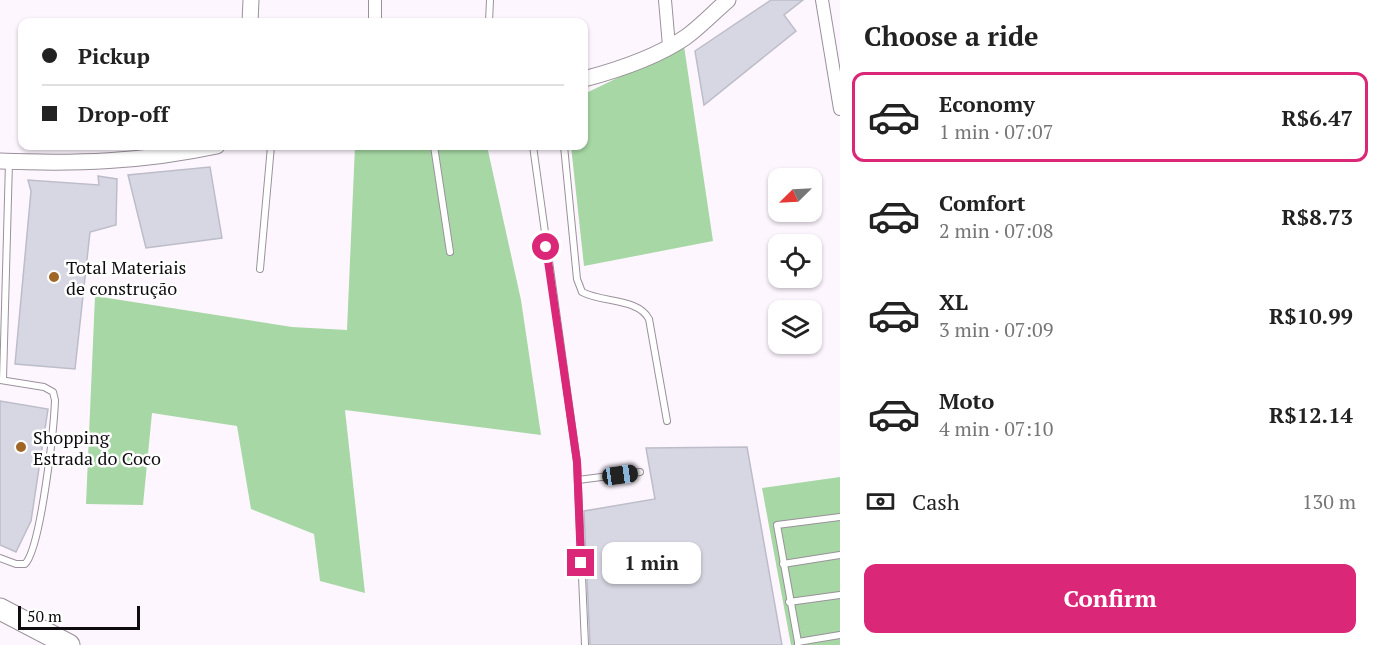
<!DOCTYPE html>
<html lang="en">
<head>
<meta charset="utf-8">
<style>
  :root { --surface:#fff; --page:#f6f6f6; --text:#222; --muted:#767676; --line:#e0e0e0; --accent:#db2777 }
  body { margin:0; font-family:"PT Serif",serif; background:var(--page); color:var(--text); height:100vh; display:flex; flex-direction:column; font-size:22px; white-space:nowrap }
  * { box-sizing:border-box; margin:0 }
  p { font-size:20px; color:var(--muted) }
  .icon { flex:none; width:33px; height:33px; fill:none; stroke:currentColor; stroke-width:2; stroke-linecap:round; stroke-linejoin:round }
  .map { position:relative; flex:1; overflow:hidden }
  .details { display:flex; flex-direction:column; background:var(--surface); width:540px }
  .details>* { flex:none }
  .banner { position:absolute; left:18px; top:18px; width:570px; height:132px; border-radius:12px; box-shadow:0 2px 4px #0004; display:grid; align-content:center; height:132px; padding:0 24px; background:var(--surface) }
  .needle { width:39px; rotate:246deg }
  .tools { position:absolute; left:768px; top:168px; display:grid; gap:12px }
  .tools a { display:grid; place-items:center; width:54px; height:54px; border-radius:12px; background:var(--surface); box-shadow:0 2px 4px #0004; font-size:30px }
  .scale { position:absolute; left:18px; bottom:15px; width:122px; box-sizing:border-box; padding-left:6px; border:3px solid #0f0c0f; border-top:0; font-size:16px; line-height:21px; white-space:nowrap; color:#0f0c0f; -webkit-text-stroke:4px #fff; paint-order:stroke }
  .end { position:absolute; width:27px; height:27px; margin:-14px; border:8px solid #db2777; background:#fff; box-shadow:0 0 0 3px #fff }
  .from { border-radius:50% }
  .bubble { position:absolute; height:42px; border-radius:12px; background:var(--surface); box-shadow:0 2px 4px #0004; font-size:20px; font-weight:600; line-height:42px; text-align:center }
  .car { position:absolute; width:18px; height:36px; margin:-18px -9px; border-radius:8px; box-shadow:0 0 4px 2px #0007; background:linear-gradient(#222 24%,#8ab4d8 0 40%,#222 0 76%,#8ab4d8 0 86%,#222 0) }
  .banner b { display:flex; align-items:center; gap:21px; height:57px; font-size:22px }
  .banner b+b { border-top:2px solid var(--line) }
  .banner i { width:15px; height:15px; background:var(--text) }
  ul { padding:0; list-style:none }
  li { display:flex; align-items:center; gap:18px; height:90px; margin:0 12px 9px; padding:0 12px; border:3px solid transparent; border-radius:12px }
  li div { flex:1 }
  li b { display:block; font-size:22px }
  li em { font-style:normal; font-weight:600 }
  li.on { border-color:var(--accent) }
  li>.icon { width:54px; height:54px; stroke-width:1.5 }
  h2 { padding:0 24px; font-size:27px; line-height:72px }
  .pay { display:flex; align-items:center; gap:15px; height:66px; padding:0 24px; font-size:22px }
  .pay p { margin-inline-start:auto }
  .action { display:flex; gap:12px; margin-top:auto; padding:12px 24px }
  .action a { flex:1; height:69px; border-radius:12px; background:var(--accent); color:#fff; font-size:24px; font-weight:600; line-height:69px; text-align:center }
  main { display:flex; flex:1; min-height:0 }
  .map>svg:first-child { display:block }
  .forest { fill:#a6d7a4 }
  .building { fill:#d7d7e3; stroke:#bdbdc9; stroke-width:1.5 }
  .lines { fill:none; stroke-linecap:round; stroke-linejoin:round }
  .service-casing { stroke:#9a919b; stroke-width:8 }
  .minor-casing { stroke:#9a919b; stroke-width:14 }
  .tertiary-casing { stroke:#9a919b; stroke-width:17 }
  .trunk-casing { stroke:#9a919b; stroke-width:23 }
  .service { stroke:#fff; stroke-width:6 }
  .minor { stroke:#fff; stroke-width:12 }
  .tertiary { stroke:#fff; stroke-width:15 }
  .trunk { stroke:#fff; stroke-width:21 }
  .route { stroke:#db2777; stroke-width:8 }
  .poi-dot { fill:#a06625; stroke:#fff; stroke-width:2 }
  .labels { text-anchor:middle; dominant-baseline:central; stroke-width:5; stroke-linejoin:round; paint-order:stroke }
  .poi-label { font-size:18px; fill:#0f0c0f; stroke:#fff; text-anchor:start }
</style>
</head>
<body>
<main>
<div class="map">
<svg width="840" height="645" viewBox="0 0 840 645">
  <rect width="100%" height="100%" fill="#fef6ff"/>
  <g class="forest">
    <polygon points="684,46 713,241 584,266 571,146 584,146 584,94"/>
    <polygon points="355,146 487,146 521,300 541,435 345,410 365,593 320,581 314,534 251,509 237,426 152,413 143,505 86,504 95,296 292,327 347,330"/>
    <polygon points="840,477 840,645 791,645 762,488"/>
  </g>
  <g class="building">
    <polygon points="771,0 803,0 784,15 796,31 704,105 695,51"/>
    <polygon points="210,167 222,238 146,248 128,175"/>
    <polygon points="98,176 117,179 116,225 90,232 75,369 15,364 31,191 28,180 99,185"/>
    <polygon points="0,401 48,409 31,521 16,552 0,545"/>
    <polygon points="747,447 782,645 590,645 584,511 655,499 646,448"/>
  </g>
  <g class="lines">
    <g class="service-casing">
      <g id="service">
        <polyline points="489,22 490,0"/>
        <polyline points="434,146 450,252"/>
        <polyline points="533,146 577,462 585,645"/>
        <path d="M564,146l13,133 5,13c21,11 56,6 67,27l18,102"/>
        <polyline points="260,269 271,146"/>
        <path d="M0,380l44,7 9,5 2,8c-1,27 -14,148 -30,164h-9l-16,-6"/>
        <polyline points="3,380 9,162"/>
        <polyline points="578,480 640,472"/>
        <polyline points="783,564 840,555"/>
        <polyline points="789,602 840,595"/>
        <polyline points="798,642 777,525 840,517"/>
        <polyline points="798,644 798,642 840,635"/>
      </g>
    </g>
    <g class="minor-casing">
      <g id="minor">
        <polyline points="375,0 375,22"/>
        <polyline points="665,0 669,46"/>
        <polyline points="822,0 840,109"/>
      </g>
    </g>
    <g class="tertiary-casing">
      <g id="tertiary">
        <polyline points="250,22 251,0"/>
        <path d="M584,79c34,-9 73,-22 102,-42 15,-11 28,-25 42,-37"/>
        <path d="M0,161c76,3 142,1 217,-15"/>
      </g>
    </g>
    <g class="trunk-casing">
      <polyline id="trunk" points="0,609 69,645"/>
    </g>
    <use href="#service" class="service"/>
    <use href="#minor" class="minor"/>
    <use href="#tertiary" class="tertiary"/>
    <use href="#trunk" class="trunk"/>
  </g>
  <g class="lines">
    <polyline class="route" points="546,247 577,462 581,563"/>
  </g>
  <g class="poi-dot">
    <circle cx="54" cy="277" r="6"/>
    <circle cx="21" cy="447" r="6"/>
  </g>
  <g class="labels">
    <g class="poi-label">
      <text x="66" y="267">Total Materiais<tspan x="66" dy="21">de construção</tspan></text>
      <text x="33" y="437">Shopping<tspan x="33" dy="21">Estrada do Coco</tspan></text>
    </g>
  </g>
</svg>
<div class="tools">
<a><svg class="needle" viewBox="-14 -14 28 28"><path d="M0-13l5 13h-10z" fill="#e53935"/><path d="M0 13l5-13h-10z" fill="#767676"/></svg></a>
<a><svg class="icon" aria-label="locate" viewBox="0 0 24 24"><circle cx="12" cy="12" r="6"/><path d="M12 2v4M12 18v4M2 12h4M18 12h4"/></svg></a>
<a><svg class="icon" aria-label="layers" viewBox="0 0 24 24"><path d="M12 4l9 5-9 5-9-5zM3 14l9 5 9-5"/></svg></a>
</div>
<div class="scale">50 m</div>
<i class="end from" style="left:546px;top:247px"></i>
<i class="end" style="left:581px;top:563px"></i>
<div class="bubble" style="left:602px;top:542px;width:99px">1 min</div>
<i class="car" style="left:620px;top:475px;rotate:82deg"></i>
<div class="banner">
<b><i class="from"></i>Pickup</b>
<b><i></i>Drop-off</b>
</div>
</div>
<section class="details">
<h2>Choose a ride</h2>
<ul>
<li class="on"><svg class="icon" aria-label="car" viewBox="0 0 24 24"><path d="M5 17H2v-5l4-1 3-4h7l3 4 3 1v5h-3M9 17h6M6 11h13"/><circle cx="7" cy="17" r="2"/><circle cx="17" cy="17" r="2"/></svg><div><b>Economy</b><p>1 min · 07:07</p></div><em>R$6.47</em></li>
<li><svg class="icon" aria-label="car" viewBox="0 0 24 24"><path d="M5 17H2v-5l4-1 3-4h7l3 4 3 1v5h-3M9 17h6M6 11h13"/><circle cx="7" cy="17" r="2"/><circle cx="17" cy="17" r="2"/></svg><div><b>Comfort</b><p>2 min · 07:08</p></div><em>R$8.73</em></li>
<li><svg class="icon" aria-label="car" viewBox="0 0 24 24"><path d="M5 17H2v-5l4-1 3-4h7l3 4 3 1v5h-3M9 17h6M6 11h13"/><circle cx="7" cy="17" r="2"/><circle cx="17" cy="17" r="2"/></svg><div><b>XL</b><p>3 min · 07:09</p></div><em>R$10.99</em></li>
<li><svg class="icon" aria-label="car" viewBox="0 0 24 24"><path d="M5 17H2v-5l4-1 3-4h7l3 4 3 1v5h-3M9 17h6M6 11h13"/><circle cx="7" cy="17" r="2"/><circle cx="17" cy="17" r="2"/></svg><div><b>Moto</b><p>4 min · 07:10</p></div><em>R$12.14</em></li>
</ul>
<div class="pay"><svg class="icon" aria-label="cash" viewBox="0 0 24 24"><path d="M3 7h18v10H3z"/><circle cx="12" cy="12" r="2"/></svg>Cash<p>130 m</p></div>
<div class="action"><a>Confirm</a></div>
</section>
</main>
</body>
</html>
